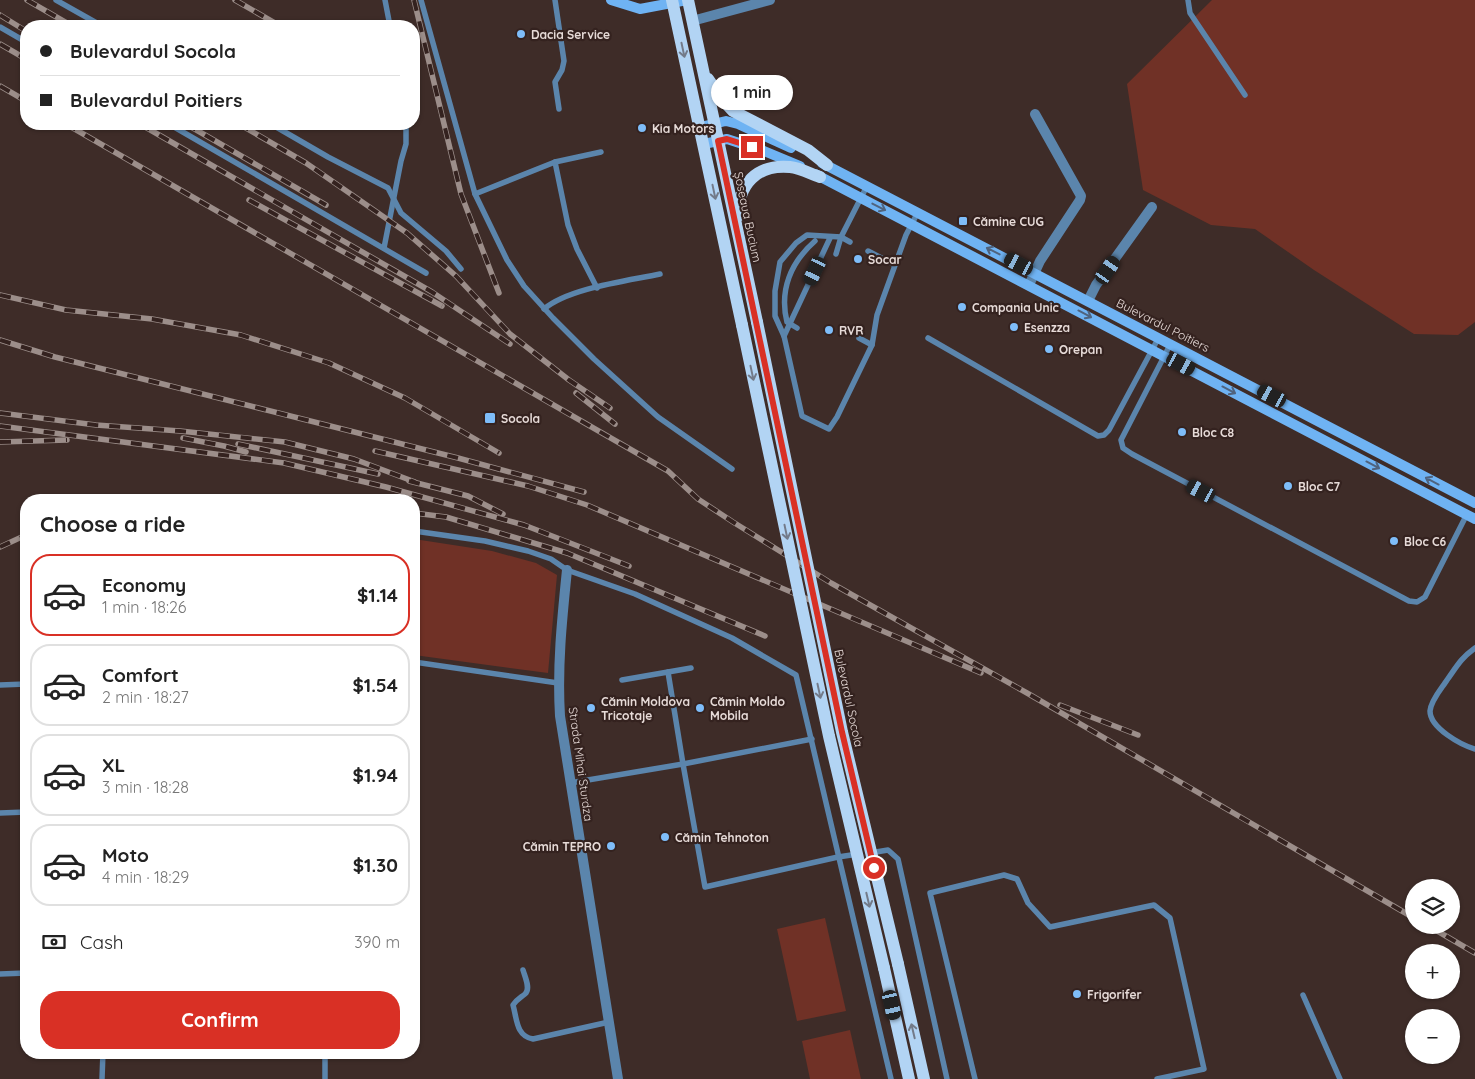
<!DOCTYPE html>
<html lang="en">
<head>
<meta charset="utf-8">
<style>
  :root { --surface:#fff; --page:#f2f2f2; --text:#222; --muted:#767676; --line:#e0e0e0; --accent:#d93025 }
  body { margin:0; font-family:Quicksand,sans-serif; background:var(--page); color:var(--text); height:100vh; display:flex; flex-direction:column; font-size:19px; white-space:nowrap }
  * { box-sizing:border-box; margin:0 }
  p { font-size:16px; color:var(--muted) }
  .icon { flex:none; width:28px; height:28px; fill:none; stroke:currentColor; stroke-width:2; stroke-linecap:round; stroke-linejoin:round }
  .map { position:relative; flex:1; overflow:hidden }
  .drawer { position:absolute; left:20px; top:494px; width:400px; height:565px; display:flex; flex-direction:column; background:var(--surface); border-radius:20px; box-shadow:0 1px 4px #0004 }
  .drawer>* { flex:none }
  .top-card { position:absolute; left:20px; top:20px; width:400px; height:110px; border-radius:20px; box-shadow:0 1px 4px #0004; display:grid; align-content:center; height:110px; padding:0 20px; background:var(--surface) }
  .fabs { position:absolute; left:1405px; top:879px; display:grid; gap:10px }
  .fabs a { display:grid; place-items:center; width:55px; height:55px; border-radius:50%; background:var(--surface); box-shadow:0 1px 4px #0004; font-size:25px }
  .end { position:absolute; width:22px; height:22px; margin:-11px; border:6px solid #d93025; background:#fff; box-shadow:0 0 0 2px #fff }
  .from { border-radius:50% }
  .bubble { position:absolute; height:35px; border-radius:18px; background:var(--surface); box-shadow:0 1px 4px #0004; font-size:16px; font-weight:800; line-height:35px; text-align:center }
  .car { position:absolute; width:15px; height:30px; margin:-15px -8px; border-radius:6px; box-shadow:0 0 4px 1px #0007; background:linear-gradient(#222 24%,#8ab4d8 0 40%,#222 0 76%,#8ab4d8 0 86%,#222 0) }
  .top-card b { display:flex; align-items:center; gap:18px; height:48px; font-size:19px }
  .top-card b+b { border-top:1px solid var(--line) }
  .top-card i { width:12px; height:12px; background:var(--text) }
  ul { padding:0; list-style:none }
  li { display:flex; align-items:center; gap:15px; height:82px; margin:0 10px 8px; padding:0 10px; border:2px solid var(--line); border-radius:20px }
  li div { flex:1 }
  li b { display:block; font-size:19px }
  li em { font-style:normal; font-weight:800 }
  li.selected { border-color:var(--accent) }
  li>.icon { width:45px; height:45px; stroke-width:1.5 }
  h2 { padding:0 20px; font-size:22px; line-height:60px }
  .pay { display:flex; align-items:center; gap:12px; height:55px; padding:0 20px; font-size:19px }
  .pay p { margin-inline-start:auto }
  .button { display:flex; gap:10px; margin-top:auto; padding:10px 20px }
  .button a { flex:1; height:58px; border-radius:20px; background:var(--accent); color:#fff; font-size:20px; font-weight:800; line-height:58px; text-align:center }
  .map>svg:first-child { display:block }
  .green { fill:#703126 }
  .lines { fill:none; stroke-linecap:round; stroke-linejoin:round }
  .lane { stroke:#5b85ac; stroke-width:5.5 }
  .street { stroke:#5b85ac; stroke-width:10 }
  .secondary { stroke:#6fb3f3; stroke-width:10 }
  .primary { stroke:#b2d4f4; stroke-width:12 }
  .rail-casing { stroke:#9c8e8a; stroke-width:5.5 }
  .rail { stroke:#34221f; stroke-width:4; stroke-dasharray:11; stroke-linecap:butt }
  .lane-bridge { stroke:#5b85ac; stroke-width:5.5 }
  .primary-bridge { stroke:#b2d4f4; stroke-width:12 }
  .oneway { stroke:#737b8a }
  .oneway2 { stroke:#4f637e }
  .route { stroke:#d93025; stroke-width:6 }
  .poi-dot { fill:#7ebdf9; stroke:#34221f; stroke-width:2 }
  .labels { text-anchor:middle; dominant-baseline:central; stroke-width:4.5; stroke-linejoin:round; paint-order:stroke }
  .poi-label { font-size:12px; font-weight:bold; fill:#e7dbd8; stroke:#34221f; text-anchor:start }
  .street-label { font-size:12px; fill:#e7dbd8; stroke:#34221f }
</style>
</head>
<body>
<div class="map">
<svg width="1475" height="1079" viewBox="0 0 1475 1079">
  <rect width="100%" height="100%" fill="#3e2c28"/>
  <g class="green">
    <polygon points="1212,0 1475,0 1475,322 1458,335 1414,334 1314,270 1255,229 1211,225 1143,190 1127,84"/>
    <polygon points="414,539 492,551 536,563 557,575 548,673 414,655"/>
    <polygon points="825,918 846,1011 797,1021 777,929"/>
    <polygon points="850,1030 861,1079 810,1079 802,1041"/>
  </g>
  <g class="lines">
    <g class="lane">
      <polyline points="56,0 102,26"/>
      <polyline points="385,0 390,26"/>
      <polyline points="421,0 475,194 507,260 524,286 553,318 594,359 658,417 732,469"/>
      <polyline points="555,0 564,61 562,70 555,82 559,109"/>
      <polyline points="1188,0 1190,13 1245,95"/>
      <polyline points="0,27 26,42"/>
      <polyline points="169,124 426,273"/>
      <polyline points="271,124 328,157 388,188 401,213 446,251 461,269"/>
      <polyline points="555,162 568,225 577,249 597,288"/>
      <polyline points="475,194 555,162 601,152"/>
      <polyline points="830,238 784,336 802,416 829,429 837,417 872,345 877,315 906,235 918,212"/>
      <polyline points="384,248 401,161 406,144 406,124"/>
      <polyline points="868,251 895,265"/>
      <polyline points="836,254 841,237 867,186"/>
      <path d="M544,309c25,-21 83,-28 116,-35"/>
      <polyline points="784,336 775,316 775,291 780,262 796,243 807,235 841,237 850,242"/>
      <polyline points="859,338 872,345"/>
      <polyline points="928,338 1098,436 1104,435 1109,430 1159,337"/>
      <polyline points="1171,343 1121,440 1123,448 1132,454 1409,601 1417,602 1425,597 1467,514"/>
      <polyline points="414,531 485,541 528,551 551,559 567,570 635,594 732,638 796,675 891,1079"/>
      <path d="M1475,648c-14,10 -18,18 -28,32 -5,8 -16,20 -17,31 0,17 31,34 45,38"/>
      <polyline points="414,662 558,683"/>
      <polyline points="668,672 683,764 705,887 838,857 858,854"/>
      <polyline points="622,680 691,668"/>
      <polyline points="0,685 26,684"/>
      <polyline points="570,783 683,764 812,739"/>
      <polyline points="0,813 26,812"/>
      <polyline points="870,853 888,850 898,859 947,1079"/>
      <path d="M523,970c2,7 8,19 2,24 -5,4 -8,5 -12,11 4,14 3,31 20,34l76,-17"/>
      <polyline points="0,974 26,973"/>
      <polyline points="1303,995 1340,1079"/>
      <polyline points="325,1052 325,1079"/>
      <polyline points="102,1079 103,1052"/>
      <polyline points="975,1079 930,893 1004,875 1017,879 1028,903 1050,927 1154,905 1170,918 1204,1069 1157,1079"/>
    </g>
    <g class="street">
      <polyline points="692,21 770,0"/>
      <polyline points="1029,285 1040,261 1080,200 1081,196 1035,114"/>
      <polyline points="1088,301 1096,285 1152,207"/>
      <path d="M567,570c-5,49 -10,97 -7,146l58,363"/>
    </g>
    <g class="secondary">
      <polyline points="611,0 640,9 687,0"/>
      <polyline points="700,127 726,121 738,124 791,148"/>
      <polyline points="704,144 727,139 764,151 800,166"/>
      <polyline points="822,163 1475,503"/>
      <polyline points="815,174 1475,519"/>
    </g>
    <g class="primary">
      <polyline points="672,0 742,325"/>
      <polyline points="688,0 757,322"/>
      <polyline points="708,79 721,98 733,111 808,150 827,165"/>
      <path d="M738,216c0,-32 19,-52 52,-49 10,1 21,7 30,10"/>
      <polyline points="898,964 924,1079"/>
      <polyline points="884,968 909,1079"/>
    </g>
    <g class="rail-casing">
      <g id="rail">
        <polyline points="27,0 72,26"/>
        <polyline points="235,0 280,26"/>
        <polyline points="414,0 461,194 499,293"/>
        <polyline points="0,15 26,31"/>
        <polyline points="0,44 26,59"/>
        <polyline points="0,86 26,101"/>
        <polyline points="66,124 668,471 698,499 733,522 831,583 1027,693 1414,918"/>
        <polyline points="140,124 432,292 510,344"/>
        <polyline points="186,124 326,205"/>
        <polyline points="239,124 306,163 407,233 456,276 510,334 569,380 610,408"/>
        <polyline points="249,200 442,306"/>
        <polyline points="0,295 66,310 152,319 241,335 329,363 405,398 499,453"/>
        <polyline points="0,340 55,357 458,458 584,492"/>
        <polyline points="576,393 615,424"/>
        <polyline points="0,413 96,425 180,431 285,442 354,459 415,482"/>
        <polyline points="0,426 284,463 386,487 524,525 629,566"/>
        <polyline points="183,438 224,446 246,452"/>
        <polyline points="0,442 67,440"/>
        <polyline points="238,444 378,474"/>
        <polyline points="375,451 528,486 587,505 981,673"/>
        <polyline points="409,481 468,496 503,514"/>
        <polyline points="414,513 446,517 567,553 765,636"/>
        <polyline points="0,547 26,535"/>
        <polyline points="1060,705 1138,735"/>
        <polyline points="1427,925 1475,953"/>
      </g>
    </g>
    <use href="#rail" class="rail"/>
    <path class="lane-bridge" d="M797,328l-10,-6c-8,-32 4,-60 28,-81"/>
    <g class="primary-bridge">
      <polyline points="757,322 842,732 898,964"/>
      <polyline points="742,325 829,736 884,968"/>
    </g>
  </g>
  <defs><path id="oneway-shaft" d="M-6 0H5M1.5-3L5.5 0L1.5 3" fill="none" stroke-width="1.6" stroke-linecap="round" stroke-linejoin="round" transform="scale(1.25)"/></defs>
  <g class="oneway">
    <use href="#oneway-shaft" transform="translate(683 50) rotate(78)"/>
    <use href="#oneway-shaft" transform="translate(714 192) rotate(78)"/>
    <use href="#oneway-shaft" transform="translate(752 373) rotate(78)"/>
    <use href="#oneway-shaft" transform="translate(786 532) rotate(78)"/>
    <use href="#oneway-shaft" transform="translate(819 691) rotate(78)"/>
    <use href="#oneway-shaft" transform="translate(868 900) rotate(77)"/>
    <use href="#oneway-shaft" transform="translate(913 1031) rotate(-103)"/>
  </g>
  <g class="oneway2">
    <use href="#oneway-shaft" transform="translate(879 207) rotate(27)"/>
    <use href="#oneway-shaft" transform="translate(993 251) rotate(-153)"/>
    <use href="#oneway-shaft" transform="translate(1085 314) rotate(28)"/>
    <use href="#oneway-shaft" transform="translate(1229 390) rotate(28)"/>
    <use href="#oneway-shaft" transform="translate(1373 465) rotate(28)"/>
    <use href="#oneway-shaft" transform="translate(1432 481) rotate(-152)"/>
  </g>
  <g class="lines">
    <polyline class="route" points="752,147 727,139 718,141 842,732 874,868"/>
  </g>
  <g class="poi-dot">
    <circle cx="521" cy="34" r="5"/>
    <circle cx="642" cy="128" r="5"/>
    <rect x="958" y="216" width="10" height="10" rx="2.5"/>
    <circle cx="858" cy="259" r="5"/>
    <circle cx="962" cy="307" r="5"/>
    <circle cx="1014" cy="327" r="5"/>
    <circle cx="829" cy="330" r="5"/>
    <circle cx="1049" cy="349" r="5"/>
    <rect x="484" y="412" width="12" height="12" rx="2.5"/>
    <circle cx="1182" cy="432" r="5"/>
    <circle cx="1288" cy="486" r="5"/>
    <circle cx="1394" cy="541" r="5"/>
    <circle cx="591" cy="708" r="5"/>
    <circle cx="700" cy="708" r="5"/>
    <circle cx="665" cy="837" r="5"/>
    <circle cx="611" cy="846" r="5"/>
    <circle cx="1077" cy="994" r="5"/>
  </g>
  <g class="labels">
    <g class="poi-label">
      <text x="531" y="34">Dacia Service</text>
      <text x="652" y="128">Kia Motors</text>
      <text x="973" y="221">Cămine CUG</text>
      <text x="868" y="259">Socar</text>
      <text x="972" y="307">Compania Unic</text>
      <text x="1024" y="327">Esenzza</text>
      <text x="839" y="330">RVR</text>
      <text x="1059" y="349">Orepan</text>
      <text x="501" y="418">Socola</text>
      <text x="1192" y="432">Bloc C8</text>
      <text x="1298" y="486">Bloc C7</text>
      <text x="1404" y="541">Bloc C6</text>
      <text x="601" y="701">Cămin Moldova<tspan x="601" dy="14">Tricotaje</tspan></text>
      <text x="710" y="701">Cămin Moldo<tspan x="710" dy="14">Mobila</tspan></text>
      <text x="675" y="837">Cămin Tehnoton</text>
      <text x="601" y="846" text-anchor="end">Cămin TEPRO</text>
      <text x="1087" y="994">Frigorifer</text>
    </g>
    <g class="street-label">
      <text transform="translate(748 217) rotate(78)">Șoseaua Bucium</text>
      <text transform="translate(1163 325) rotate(27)">Bulevardul Poitiers</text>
      <text transform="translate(849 698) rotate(78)">Bulevardul Socola</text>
      <text transform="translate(581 764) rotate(82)">Strada Mihai Sturdza</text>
    </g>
  </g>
</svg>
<div class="fabs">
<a><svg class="icon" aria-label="layers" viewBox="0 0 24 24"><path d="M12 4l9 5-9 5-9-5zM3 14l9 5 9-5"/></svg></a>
<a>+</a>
<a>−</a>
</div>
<i class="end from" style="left:874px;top:868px"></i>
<i class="end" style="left:752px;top:147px"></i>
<div class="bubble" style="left:711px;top:75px;width:82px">1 min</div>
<i class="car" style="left:1019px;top:264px;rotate:297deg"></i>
<i class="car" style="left:1108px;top:270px;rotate:35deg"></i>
<i class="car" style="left:815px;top:271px;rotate:205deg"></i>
<i class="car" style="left:1181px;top:364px;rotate:118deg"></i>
<i class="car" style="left:1272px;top:396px;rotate:298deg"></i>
<i class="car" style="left:1201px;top:491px;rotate:298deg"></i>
<i class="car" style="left:892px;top:1005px;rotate:167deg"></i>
<div class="top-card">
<b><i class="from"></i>Bulevardul Socola</b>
<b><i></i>Bulevardul Poitiers</b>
</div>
<section class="drawer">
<h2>Choose a ride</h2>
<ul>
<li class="selected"><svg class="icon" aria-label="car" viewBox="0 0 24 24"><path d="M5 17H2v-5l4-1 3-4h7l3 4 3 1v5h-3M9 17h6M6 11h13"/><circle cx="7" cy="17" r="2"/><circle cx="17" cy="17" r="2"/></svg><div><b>Economy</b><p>1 min · 18:26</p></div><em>$1.14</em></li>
<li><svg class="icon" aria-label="car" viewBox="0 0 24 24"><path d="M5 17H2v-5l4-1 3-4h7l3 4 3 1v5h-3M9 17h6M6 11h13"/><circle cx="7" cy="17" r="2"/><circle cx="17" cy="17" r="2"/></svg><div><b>Comfort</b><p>2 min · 18:27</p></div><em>$1.54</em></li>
<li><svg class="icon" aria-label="car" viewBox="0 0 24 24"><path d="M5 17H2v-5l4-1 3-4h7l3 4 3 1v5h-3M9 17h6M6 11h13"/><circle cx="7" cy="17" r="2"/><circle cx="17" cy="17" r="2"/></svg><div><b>XL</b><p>3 min · 18:28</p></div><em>$1.94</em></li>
<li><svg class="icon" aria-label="car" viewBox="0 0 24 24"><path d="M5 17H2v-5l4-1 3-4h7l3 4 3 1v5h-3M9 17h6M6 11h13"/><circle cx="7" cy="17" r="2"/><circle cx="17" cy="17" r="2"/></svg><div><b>Moto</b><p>4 min · 18:29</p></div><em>$1.30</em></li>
</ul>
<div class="pay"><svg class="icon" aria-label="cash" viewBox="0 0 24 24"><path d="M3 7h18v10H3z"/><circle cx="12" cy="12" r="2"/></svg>Cash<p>390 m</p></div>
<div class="button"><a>Confirm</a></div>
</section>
</div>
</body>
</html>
